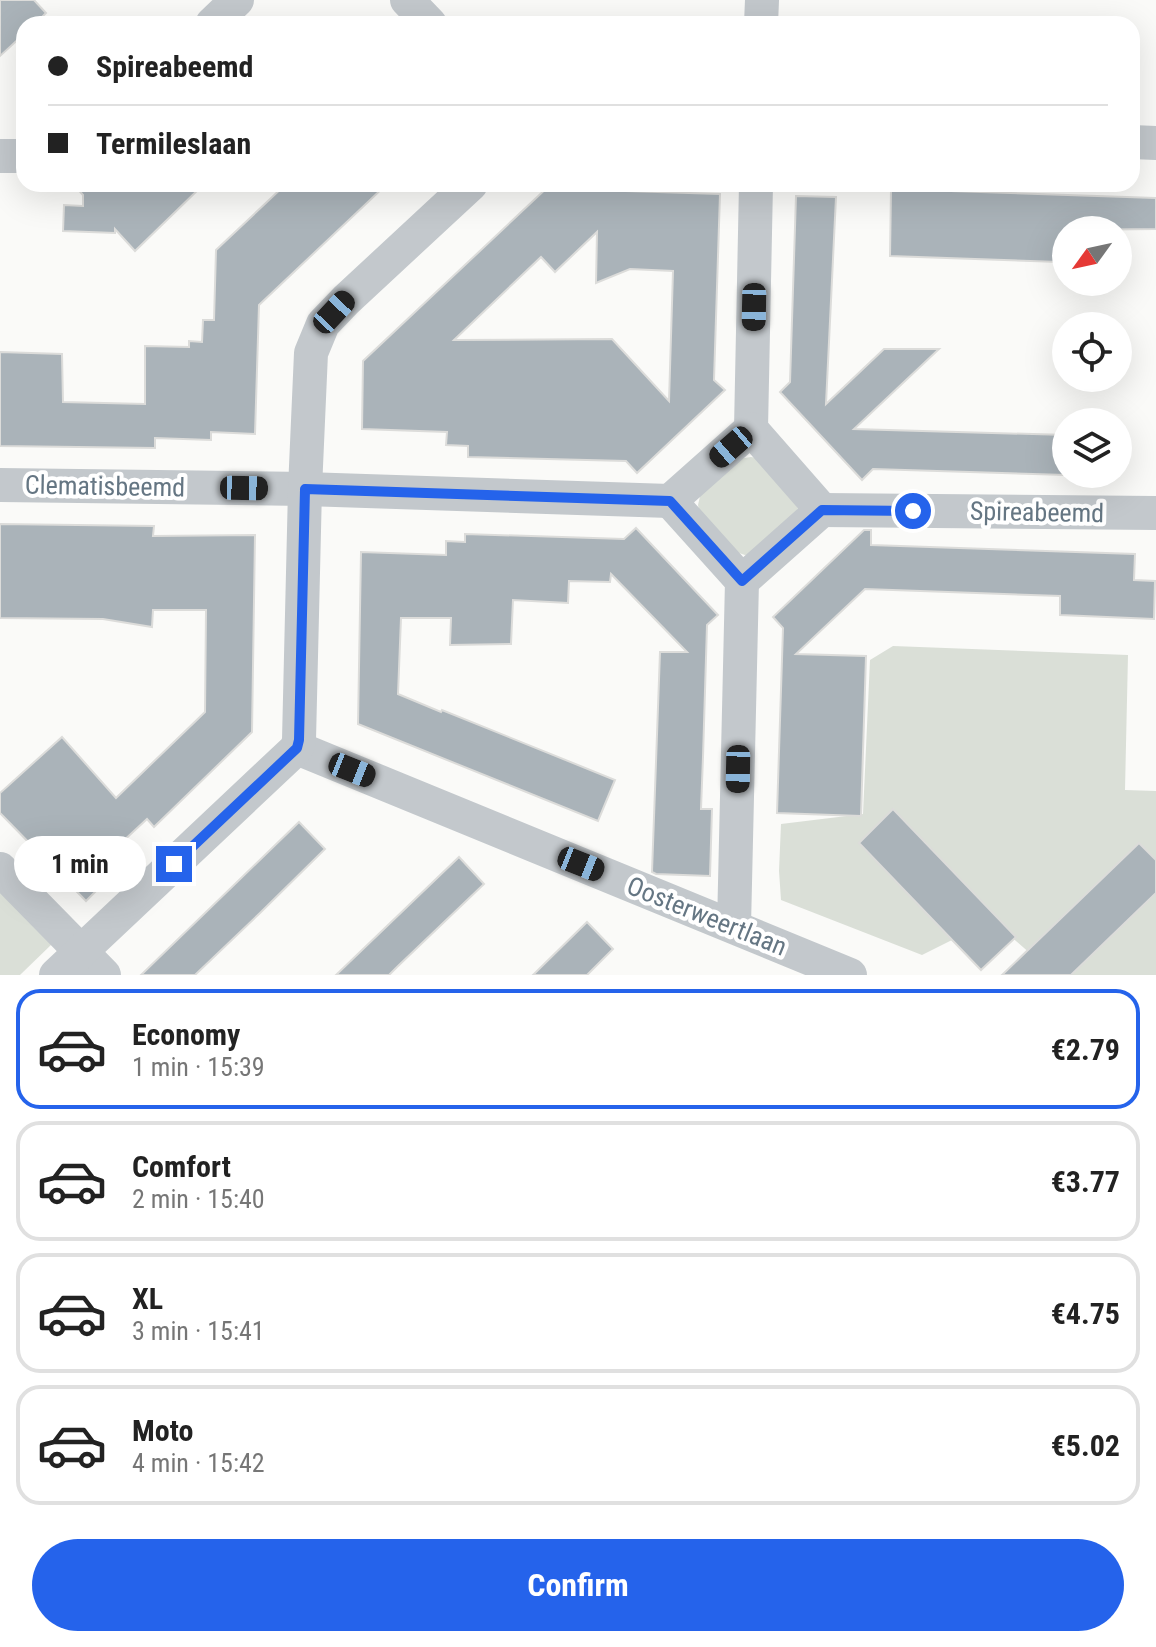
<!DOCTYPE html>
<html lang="en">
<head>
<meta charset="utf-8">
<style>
  :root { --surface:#fff; --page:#f2f2f2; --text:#222; --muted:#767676; --line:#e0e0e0; --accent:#2563eb }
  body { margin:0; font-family:"Roboto Condensed",sans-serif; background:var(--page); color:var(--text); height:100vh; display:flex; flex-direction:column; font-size:30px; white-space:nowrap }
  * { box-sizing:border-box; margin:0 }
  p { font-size:26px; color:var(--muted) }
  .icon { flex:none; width:44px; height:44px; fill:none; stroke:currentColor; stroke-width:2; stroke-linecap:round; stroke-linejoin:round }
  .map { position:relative; height:975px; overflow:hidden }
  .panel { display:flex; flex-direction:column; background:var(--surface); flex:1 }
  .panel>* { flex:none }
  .banner { position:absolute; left:16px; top:16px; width:1124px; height:176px; border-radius:24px; box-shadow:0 8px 32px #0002; display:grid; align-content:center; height:176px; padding:0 32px; background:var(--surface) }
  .needle { width:52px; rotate:237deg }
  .tools { position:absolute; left:1052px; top:216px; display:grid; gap:16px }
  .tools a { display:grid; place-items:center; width:80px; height:80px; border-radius:50%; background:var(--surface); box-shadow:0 8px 32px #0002; font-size:40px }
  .end { position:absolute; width:36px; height:36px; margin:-18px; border:10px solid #2563eb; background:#fff; box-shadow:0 0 0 4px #fff }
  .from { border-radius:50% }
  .bubble { position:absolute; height:56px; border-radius:28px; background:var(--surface); box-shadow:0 8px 32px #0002; font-size:26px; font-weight:700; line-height:56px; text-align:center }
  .car { position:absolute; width:24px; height:48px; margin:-24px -12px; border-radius:10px; box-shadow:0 0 6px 2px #0007; background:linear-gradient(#222 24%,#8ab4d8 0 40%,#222 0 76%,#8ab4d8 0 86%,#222 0) }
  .banner b { display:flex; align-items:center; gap:28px; height:76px; font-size:30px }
  .banner b+b { border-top:2px solid var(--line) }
  .banner i { width:20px; height:20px; background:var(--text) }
  ul { padding:14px 0 0; list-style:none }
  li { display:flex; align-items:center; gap:24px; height:120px; margin:0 16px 12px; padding:0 16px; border:4px solid var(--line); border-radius:24px }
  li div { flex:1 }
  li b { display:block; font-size:30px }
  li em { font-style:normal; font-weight:700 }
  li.selected { border-color:var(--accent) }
  li>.icon { width:72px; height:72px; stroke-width:1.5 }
  .action { display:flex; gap:16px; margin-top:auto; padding:16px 32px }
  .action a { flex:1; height:92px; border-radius:48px; background:var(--accent); color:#fff; font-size:32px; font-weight:700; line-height:92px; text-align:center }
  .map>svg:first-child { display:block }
  .green { fill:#dadfd7 }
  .building { fill:#aab3b9; stroke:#dcdcda; stroke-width:2; fill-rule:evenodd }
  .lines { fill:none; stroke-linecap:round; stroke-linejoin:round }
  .minor { stroke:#c3c8cc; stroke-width:34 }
  .route { stroke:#2563eb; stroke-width:10 }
  .labels { text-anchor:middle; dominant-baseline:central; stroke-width:8; stroke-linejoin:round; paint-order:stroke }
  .street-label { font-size:26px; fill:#657683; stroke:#fff }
</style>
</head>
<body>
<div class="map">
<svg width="1156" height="975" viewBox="0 0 1156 975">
  <rect width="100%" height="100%" fill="#fafaf8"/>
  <g class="green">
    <polygon points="751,457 763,459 798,508 794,521 758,554 745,555 733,551 701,518 698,505 701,492 738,459"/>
    <polygon points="893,646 1128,655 1125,790 1156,791 1156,975 1055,975 992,920 922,955 781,900 779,871 781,824 863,814 870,660"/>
    <polygon points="0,890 54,942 20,975 0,975"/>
  </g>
  <g class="building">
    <polygon points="0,0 34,0 46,13 35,24 24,24 24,34 0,56"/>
    <polygon points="137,184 204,184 135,251 115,229 115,233 63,231 64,205 83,206 83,195 76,187 141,189"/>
    <polygon points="286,184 387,184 259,305 255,434 211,432 211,440 155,438 155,448 0,446 0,352 62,354 63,402 145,404 145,346 189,347 189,341 202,342 203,320 214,320 216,250"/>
    <path d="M551,184h76v7l93,3 -6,186 11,10 -88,83 -11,-12 -158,-4v-11l-22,-1 1,-13 -85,-3 1,-68zM597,232l-1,51 34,-14 43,2 -4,130 -57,-62 -158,1 87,-83 14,15z"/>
    <polygon points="891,189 1156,198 1156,229 1066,230 1066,238 1060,238 1059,262 890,256"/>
    <polygon points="796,196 836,197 826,404 884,349 939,349 854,429 1066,435 1066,475 873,469 862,480 780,392 790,382"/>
    <polygon points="0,524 154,526 153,536 255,535 252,732 154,827 147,819 107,856 119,868 86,901 0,813 0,793 62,737 116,798 205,712 206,610 153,610 152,627 103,619 0,618"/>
    <polygon points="636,528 718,615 707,625 703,757 701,809 712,809 710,876 656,874 652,872 660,652 687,652 611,574 610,582 569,581 568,603 513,600 511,644 450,645 451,618 401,618 398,694 441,712 442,710 615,780 598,821 358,724 361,552 446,555 446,541 465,542 465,534 624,539"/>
    <polygon points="864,530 871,530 871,545 1135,554 1134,580 1155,581 1154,619 1060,615 1060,596 865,589 796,654 866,656 861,816 777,813 783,628 773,617"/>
    <polygon points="893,809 1016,937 981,970 859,843"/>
    <polygon points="299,822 325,849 260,913 195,975 141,975"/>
    <polygon points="1139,843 1156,860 1156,893 1071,975 1002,975"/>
    <polygon points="459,857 484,884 397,967 389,975 336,975"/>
    <polygon points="587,922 613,949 587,975 533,975"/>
  </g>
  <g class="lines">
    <g class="minor">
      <polyline points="407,0 430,24"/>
      <polyline points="212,24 237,0"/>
      <polyline points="761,24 762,0"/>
      <polyline points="1132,142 1156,143"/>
      <polyline points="0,156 24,156"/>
      <polyline points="0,485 305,489 670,501"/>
      <polyline points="822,510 1156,513"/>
      <polyline points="742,581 822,510 751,429 756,184"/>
      <polyline points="297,748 850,975"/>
      <polyline points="0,869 104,975"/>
      <polyline points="734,926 742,581 670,501 751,429"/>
      <polyline points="56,975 297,748 299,740 305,489 311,353 323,324 346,300 471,184"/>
    </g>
  </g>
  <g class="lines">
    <polyline class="route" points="174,864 297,748 299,740 305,489 670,501 742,581 822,510 913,511"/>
  </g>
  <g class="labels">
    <g class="street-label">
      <text transform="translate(105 486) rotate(1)">Clematisbeemd</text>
      <text transform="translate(1037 512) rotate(1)">Spireabeemd</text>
      <text transform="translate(707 916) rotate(22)">Oosterweertlaan</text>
    </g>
  </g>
</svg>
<div class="tools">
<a><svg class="needle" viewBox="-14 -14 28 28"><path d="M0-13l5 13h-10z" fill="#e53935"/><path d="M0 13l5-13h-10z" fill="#767676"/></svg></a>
<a><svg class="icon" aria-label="locate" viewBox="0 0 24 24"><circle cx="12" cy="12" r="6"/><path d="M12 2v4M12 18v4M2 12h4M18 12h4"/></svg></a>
<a><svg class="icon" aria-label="layers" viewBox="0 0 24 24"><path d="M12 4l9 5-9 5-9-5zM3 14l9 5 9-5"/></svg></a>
</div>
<i class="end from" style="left:913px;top:511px"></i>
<i class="end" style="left:174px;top:864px"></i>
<div class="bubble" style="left:14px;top:836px;width:132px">1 min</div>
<i class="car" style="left:754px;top:307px;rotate:181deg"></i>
<i class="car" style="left:334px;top:312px;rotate:43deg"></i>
<i class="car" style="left:731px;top:447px;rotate:229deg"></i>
<i class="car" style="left:244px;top:488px;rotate:91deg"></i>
<i class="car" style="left:738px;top:769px;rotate:181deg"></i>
<i class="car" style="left:352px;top:770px;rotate:112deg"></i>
<i class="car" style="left:581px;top:864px;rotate:112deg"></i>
<div class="banner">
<b><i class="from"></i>Spireabeemd</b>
<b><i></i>Termileslaan</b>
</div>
</div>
<section class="panel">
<ul>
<li class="selected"><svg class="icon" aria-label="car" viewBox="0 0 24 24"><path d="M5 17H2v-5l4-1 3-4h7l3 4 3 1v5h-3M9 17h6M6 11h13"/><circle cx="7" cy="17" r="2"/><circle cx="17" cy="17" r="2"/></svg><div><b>Economy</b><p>1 min · 15:39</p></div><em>€2.79</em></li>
<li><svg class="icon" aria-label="car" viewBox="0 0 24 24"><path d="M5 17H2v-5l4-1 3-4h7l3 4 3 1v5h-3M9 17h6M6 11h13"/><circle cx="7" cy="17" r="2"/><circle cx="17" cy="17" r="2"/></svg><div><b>Comfort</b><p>2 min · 15:40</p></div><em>€3.77</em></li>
<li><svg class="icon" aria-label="car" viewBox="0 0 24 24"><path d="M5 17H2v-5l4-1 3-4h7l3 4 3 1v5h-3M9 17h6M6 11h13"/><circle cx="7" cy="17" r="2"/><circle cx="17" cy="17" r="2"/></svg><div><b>XL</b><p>3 min · 15:41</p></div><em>€4.75</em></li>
<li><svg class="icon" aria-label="car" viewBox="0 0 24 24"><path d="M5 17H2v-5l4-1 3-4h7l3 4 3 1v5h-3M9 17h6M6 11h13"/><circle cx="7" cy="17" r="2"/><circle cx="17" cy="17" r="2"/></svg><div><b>Moto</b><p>4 min · 15:42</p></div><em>€5.02</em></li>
</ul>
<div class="action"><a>Confirm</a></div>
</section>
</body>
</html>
